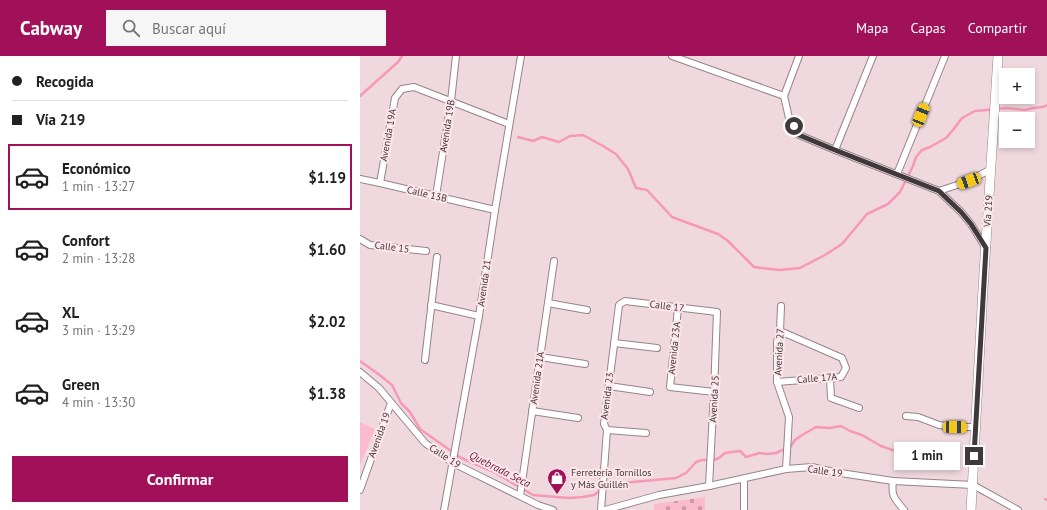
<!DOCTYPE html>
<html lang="es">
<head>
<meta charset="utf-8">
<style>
  :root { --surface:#fff; --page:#f6f6f6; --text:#202124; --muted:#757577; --line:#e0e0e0; --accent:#a11159 }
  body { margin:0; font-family:"PT Sans",sans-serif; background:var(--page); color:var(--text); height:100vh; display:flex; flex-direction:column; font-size:15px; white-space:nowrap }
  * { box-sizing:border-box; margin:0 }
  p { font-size:13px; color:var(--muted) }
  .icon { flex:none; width:22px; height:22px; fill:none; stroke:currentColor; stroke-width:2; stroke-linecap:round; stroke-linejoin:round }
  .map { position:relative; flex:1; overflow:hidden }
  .details { display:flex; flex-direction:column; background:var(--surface); width:360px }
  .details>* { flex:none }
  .guide { display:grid; align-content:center; height:88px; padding:0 12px; background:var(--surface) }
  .controls { position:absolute; left:639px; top:12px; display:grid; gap:8px }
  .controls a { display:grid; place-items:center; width:36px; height:36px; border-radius:0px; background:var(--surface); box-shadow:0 2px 6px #0003; font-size:20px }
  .end { position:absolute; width:18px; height:18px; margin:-9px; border:5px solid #40383a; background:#fff; box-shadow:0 0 0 2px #fff }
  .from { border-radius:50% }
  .bubble { position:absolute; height:28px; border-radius:0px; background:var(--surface); box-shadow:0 2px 6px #0003; font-size:13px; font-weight:600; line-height:28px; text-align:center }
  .car { position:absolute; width:12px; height:24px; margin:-12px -6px; border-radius:5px; box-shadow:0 0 3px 1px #0007; background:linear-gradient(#f5c518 24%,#345 0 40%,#f5c518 0 76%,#345 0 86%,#f5c518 0) }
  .guide b { display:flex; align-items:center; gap:14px; height:38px; font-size:15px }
  .guide b+b { border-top:1px solid var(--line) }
  .guide i { width:10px; height:10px; background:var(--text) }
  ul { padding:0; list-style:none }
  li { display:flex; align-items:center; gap:12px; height:66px; margin:0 8px 6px; padding:0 4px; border:2px solid transparent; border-radius:0px }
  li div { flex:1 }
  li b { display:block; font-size:15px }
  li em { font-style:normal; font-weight:600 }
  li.current { border-color:var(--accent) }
  li>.icon { width:36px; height:36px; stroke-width:1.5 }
  .button { display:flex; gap:8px; margin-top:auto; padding:8px 12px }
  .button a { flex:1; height:46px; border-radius:0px; background:var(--accent); color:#fff; font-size:16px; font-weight:600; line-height:46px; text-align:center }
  header { display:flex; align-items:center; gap:24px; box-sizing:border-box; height:56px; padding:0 20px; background:var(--accent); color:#fff }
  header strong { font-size:19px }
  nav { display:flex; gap:22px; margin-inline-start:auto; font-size:14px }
  .search { width:280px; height:36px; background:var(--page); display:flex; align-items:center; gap:10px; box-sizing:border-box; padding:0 14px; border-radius:0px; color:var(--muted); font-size:15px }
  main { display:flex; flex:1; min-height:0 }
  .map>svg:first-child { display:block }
  .green { fill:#fbbace }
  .cemetery { fill:url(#cemetery-stones) }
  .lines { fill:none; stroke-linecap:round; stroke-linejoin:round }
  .stream { stroke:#f798b8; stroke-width:2.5 }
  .minor-casing { stroke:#978389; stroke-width:8 }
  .secondary-casing { stroke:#978389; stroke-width:10 }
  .minor { stroke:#fff; stroke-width:6 }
  .secondary { stroke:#fff; stroke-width:9 }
  .route { stroke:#40383a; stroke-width:5 }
  .labels { text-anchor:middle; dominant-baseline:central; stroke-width:4; stroke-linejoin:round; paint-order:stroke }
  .street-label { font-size:10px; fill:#40383a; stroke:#fce6ec }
  .poi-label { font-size:10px; fill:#40383a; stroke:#fce6ec; text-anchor:start }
  .water-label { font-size:11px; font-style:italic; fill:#69173b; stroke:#fce6ec }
</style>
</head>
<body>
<header>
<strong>Cabway</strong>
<div class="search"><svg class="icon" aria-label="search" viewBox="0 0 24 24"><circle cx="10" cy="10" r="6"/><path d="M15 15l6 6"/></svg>Buscar aquí</div>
<nav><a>Mapa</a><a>Capas</a><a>Compartir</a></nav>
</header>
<main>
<section class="details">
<div class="guide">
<b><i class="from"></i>Recogida</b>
<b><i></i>Vía 219</b>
</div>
<ul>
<li class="current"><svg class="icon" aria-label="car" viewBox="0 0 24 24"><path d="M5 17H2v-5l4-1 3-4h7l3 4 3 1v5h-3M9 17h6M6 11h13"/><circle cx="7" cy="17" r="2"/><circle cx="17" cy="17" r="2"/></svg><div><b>Económico</b><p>1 min · 13:27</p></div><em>$1.19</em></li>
<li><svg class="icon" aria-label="car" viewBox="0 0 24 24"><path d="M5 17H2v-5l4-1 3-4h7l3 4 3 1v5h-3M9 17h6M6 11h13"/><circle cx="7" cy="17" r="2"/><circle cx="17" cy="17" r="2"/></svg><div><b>Confort</b><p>2 min · 13:28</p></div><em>$1.60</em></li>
<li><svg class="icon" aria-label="car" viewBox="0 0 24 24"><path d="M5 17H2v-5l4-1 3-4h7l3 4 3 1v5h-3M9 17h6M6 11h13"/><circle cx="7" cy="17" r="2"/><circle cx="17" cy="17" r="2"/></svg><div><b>XL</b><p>3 min · 13:29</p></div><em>$2.02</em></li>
<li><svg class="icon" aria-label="car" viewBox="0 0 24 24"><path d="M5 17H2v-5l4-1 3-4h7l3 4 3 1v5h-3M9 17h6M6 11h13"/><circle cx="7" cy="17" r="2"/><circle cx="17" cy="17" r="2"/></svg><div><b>Green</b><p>4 min · 13:30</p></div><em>$1.38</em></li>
</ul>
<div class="button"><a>Confirmar</a></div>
</section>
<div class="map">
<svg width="687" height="454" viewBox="0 0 687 454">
  <defs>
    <pattern id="cemetery-stones" width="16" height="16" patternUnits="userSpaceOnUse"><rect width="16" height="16" fill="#fbbace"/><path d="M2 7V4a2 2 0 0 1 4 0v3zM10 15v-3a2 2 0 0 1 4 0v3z" fill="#cd98a8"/></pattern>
  </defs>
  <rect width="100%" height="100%" fill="#efd9df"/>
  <polygon class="green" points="0,366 15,373 0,409"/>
  <polygon class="cemetery" points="345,441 345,454 294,454 294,448"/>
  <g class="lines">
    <g class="stream">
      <polyline points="0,40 38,6 42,0"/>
      <polyline points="158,81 173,85 182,81 199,86 210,80 223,79 243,90 256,98 268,113 276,132 287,134 312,161 358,178 368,185 394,211 419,214 440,212 465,199 482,188 507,158 528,148 540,136 553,110 556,101 562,94 570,91 586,82 593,74 602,62 615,55 647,52 664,54 674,52 683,51 687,49"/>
      <polyline points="0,305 21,320 32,329 41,347 50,356 60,373 101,402 134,416 173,439 209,442 223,441 234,439 246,430 252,427 273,426 316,422 326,417 336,406 342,404 354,404 359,402 365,397 380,395 386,401 400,397 407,398 416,397 431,390 435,384 442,379 456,371 470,372 481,370 490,375 502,379 521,390 538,396 555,400 564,395 596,398"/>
      <polyline points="685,443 687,444"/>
    </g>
    <g class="minor-casing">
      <g id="minor">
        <polyline points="312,0 424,40"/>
        <polyline points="439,0 424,40 429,62 439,79 475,94 579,135 601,156 611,168 625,191"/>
        <polyline points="475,94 513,0"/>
        <polyline points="537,118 585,0"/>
        <polyline points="0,123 20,127 135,154"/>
        <polyline points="20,127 35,42 42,33 54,31 149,68"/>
        <polyline points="579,135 609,125 631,113"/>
        <polyline points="76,140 91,45 96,0"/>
        <polyline points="0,183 10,189 66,195"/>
        <polyline points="188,247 227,254"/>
        <polyline points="71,249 119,260"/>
        <polyline points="421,250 420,275 417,286 417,326 429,361 426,413"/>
        <polyline points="318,252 310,331 354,336"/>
        <polyline points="254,287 297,292"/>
        <polyline points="180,301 225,308"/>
        <polyline points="65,304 77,201"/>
        <polyline points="0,316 19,332 65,387 93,407 178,449 193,454"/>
        <polyline points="470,322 471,342 499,352"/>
        <polyline points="417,326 481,321 486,312 482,302 420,275"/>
        <polyline points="249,330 290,336"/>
        <polyline points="172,355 218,362"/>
        <polyline points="546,360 558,361 579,369 595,371 616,371"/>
        <polyline points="247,374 286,377"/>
        <polyline points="384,423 384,454"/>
        <path d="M533,425c-2,15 1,17 11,29"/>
        <polyline points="0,434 31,347"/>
        <polyline points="160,440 194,205"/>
        <polyline points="84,454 119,260 135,154 161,0"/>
        <polyline points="241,454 247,374 244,368 259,249 265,245 357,256 354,336 349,430"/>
        <polyline points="245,454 299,439 349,430 426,413 452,411 474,416 533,425 613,429 658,454"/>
      </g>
    </g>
    <g class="secondary-casing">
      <polyline id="secondary" points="611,454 623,233 638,0"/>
    </g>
    <use href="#minor" class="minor"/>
    <use href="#secondary" class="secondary"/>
  </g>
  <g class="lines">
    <polyline class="route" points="434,70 439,79 475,94 579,135 601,156 611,168 626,192 614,400"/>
  </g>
  <defs>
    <g id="shop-pin" transform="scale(1)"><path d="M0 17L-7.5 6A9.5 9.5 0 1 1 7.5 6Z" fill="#a11159" stroke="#fce6ec"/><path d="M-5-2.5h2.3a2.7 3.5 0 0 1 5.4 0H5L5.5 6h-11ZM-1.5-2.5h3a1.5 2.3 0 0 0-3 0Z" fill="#fff"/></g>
  </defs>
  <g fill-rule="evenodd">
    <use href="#shop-pin" x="197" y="422"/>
  </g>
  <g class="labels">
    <g class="street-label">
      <text transform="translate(87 70) rotate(-81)">Avenida 19B</text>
      <text transform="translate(28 79) rotate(-80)">Avenida 19A</text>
      <text transform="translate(67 138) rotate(13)">Calle 13B</text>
      <text transform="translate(628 155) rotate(-86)">Vía 219</text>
      <text transform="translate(32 191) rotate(7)">Calle 15</text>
      <text transform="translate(124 227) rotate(-82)">Avenida 21</text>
      <text transform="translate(307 250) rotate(7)">Calle 17</text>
      <text transform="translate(314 292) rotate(-84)">Avenida 23A</text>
      <text transform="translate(419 296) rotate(-87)">Avenida 27</text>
      <text transform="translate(177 322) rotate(-82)">Avenida 21A</text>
      <text transform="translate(457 322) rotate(-5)">Calle 17A</text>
      <text transform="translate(247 340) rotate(-83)">Avenida 23</text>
      <text transform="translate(354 343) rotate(-87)">Avenida 25</text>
      <text transform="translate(19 379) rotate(-70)">Avenida 19</text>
      <text transform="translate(85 400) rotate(33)">Calle 19</text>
      <text transform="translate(465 415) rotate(8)">Calle 19</text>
    </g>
    <g class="poi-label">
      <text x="211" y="416">Ferretería Tornillos<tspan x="211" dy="12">y Más Guillén</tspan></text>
    </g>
    <g class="water-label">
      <text transform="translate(140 413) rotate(27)">Quebrada Seca</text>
    </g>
  </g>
</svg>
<div class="controls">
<a>+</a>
<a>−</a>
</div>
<i class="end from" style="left:434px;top:70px"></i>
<i class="end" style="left:614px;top:400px"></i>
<div class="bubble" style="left:534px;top:386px;width:66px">1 min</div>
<i class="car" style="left:561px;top:59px;rotate:22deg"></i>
<i class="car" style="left:609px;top:125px;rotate:250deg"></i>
<i class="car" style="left:595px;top:371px;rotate:91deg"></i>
</div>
</main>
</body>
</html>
